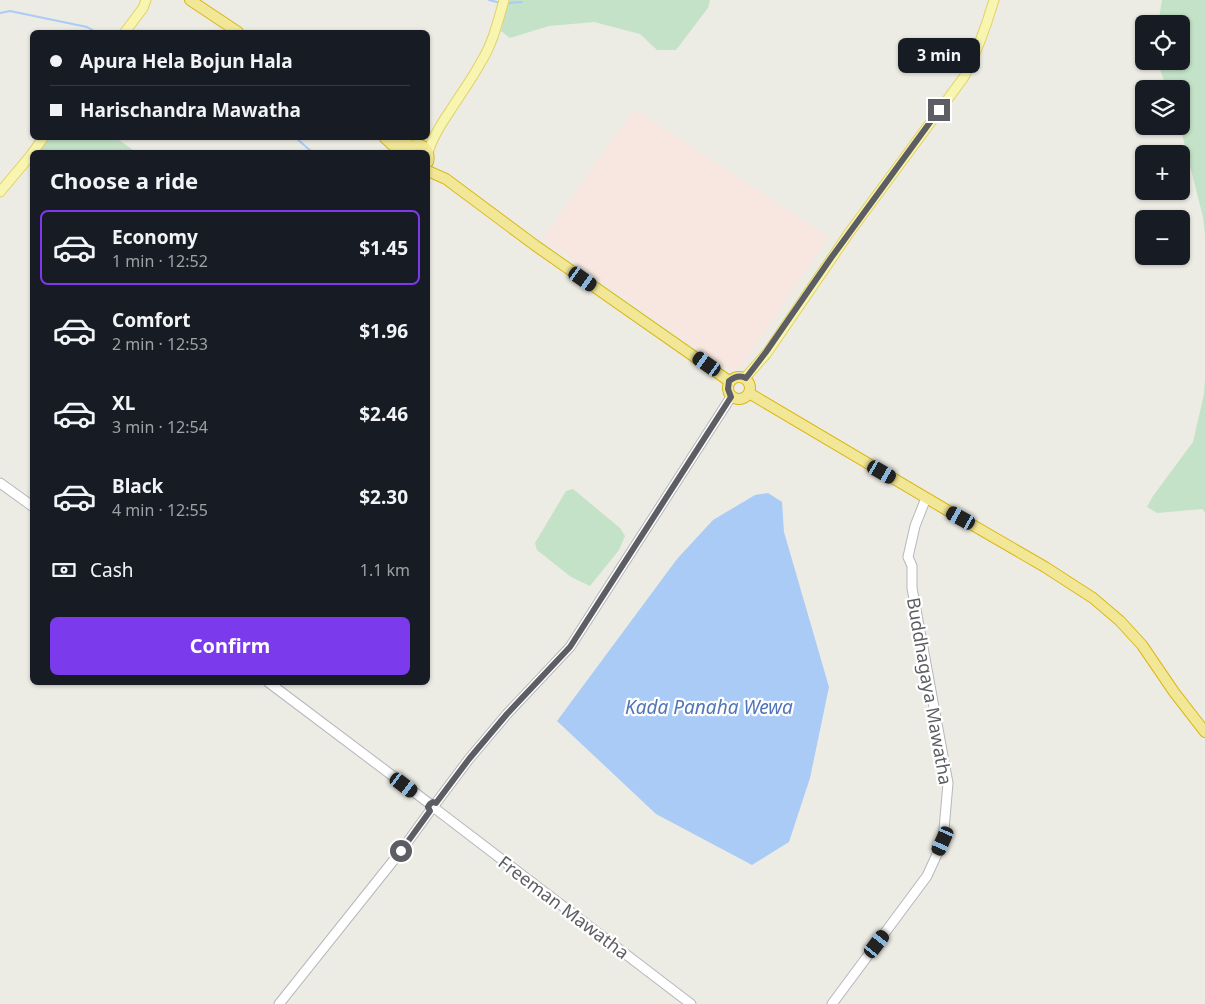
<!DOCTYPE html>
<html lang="en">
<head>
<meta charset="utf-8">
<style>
  :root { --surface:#171b24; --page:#20242c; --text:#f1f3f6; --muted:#9ea1a6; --line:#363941; --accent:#7c3aed }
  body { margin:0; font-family:"Noto Sans",sans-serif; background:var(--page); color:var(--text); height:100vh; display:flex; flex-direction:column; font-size:19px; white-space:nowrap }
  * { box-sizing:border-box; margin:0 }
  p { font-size:16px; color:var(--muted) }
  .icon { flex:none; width:28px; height:28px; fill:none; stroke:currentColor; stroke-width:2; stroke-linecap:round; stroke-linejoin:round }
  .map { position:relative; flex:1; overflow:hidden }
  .sheet { position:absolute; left:30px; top:150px; width:400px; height:535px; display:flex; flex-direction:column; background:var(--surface); border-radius:8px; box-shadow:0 1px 4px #0004 }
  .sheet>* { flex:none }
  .top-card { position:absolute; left:30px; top:30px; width:400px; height:110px; border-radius:8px; box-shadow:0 1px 4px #0004; display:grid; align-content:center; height:110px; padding:0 20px; background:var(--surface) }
  .tools { position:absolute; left:1135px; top:15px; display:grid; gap:10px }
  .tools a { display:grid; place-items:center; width:55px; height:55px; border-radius:8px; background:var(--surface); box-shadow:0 1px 4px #0004; font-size:25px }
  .end { position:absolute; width:22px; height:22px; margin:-11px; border:6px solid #5c5e63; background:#fff; box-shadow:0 0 0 2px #fff }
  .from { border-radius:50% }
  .bubble { position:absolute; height:35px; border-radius:8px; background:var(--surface); box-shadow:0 1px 4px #0004; font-size:16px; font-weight:700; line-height:35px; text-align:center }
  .car { position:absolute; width:15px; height:30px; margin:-15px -8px; border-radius:6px; box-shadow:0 0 4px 1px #0007; background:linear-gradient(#222 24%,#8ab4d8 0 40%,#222 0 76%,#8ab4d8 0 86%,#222 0) }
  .top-card b { display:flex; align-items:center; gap:18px; height:48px; font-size:19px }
  .top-card b+b { border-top:1px solid var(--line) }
  .top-card i { width:12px; height:12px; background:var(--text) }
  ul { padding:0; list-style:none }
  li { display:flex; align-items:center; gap:15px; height:75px; margin:0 10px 8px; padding:0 10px; border:2px solid transparent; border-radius:8px }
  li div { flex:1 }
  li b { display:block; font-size:19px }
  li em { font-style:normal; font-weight:700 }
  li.active { border-color:var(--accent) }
  li>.icon { width:45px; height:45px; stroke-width:1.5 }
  h2 { padding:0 20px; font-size:22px; line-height:60px }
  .pay { display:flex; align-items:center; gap:12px; height:55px; padding:0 20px; font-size:19px }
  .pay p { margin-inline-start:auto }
  .primary-button { display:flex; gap:10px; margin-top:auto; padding:10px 20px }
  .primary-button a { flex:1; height:58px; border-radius:8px; background:var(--accent); color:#fff; font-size:20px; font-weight:700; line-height:58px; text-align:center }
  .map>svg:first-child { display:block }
  .medical { fill:#f8e7e1 }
  .green { fill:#c3e2c7 }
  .water { fill:#aacbf6 }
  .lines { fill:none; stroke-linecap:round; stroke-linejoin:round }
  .stream { stroke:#aacbf6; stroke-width:2 }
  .secondary-casing { stroke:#b5b7bc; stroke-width:11 }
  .primary-casing { stroke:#e3d167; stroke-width:11 }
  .highway-casing { stroke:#dab817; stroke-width:12 }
  .secondary { stroke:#fff; stroke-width:9 }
  .primary { stroke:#f7f5af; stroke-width:9 }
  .highway { stroke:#f2e796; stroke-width:10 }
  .route { stroke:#5c5e63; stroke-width:6 }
  .labels { text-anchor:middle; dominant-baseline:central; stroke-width:4.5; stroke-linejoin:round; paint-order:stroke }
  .street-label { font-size:18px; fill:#5c5e63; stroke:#fff }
  .water-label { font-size:19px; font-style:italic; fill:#5074b7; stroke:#fff }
</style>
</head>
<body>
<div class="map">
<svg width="1205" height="1004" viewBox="0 0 1205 1004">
  <rect width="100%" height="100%" fill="#edece4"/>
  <polygon class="medical" points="634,109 829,237 741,367 734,370 726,368 702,352 542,239"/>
  <g class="green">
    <polygon points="509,0 710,0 708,8 676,50 657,50 640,34 594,22 549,26 510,38 501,31"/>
    <polygon points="1162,0 1205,0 1205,235 1203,217 1183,138 1180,126 1181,126 1181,89 1167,89 1157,61 1181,61 1181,24 1158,24"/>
    <polygon points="43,138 116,138 136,152 32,152"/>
    <polygon points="1205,379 1205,512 1202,509 1157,513 1147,507 1153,496 1193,442 1204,394"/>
    <polygon points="573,489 620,528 625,536 619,550 590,586 571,577 537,550 535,543 566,491"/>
  </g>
  <polygon class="water" points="768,493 782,502 784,532 829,687 810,778 789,842 752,865 656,814 557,721 677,559 713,520 755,495"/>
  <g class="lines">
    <g class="stream">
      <polyline points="489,0 497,2"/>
      <polyline points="507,3 522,2"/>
      <polyline points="0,13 10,11 87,27 96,32"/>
      <polyline points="296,138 312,152"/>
    </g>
    <g class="secondary-casing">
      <g id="secondary">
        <polyline points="0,483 32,506"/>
        <polyline points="268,682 430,804"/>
        <polyline points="436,803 469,759 507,714 570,647 731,397"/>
        <polyline points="437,810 691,1004"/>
        <polyline points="279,1004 401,851 430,811"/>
        <polyline points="832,1004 927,876 943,841 948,783 912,588 912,566 908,557 915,526 926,498"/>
      </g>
    </g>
    <g class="primary-casing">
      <g id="primary">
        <polyline points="125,32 143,8 146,0"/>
        <path d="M428,153c4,-15 13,-29 22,-42 10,-16 22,-32 31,-49 12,-19 17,-41 23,-62"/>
        <polyline points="0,192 31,155 43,138"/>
        <path d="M745,378l22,-25 82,-120 115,-156c13,-25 22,-50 30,-77"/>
      </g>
    </g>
    <g class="highway-casing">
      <g id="highway">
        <polyline points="190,0 238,32"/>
        <polyline points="385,138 400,152"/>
        <polyline points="391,138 412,146"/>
        <path d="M406,152c9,-14 26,-6 22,10"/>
        <polyline points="428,171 446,179 536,246 729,381"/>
        <circle cx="739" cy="388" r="11"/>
        <polyline points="749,393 945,509 1045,567 1093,598 1120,621 1142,645 1174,692 1205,732"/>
      </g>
    </g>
    <use href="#secondary" class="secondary"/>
    <use href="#primary" class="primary"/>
    <use href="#highway" class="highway"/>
  </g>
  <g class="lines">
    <path class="route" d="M401,851l29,-40 -2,-4 2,-3 3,-2 3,1 33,-44 38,-45 63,-67 161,-250 -3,-8 1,-8c5,-4 11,-6 17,-3l20,-26 65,-94 108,-148"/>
  </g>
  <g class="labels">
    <g class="street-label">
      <text transform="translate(930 691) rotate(80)">Buddhagaya Mawatha</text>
      <text transform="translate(564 907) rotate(37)">Freeman Mawatha</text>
    </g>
    <g class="water-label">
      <text x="709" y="707">Kada Panaha Wewa</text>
    </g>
  </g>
</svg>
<div class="tools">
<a><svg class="icon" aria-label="locate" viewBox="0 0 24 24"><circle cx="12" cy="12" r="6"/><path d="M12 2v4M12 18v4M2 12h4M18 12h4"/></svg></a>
<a><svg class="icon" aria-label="layers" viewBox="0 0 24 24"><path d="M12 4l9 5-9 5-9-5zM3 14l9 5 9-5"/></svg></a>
<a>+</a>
<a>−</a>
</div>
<i class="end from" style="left:401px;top:851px"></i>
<i class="end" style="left:939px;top:110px"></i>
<div class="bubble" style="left:898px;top:38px;width:82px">3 min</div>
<i class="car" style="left:583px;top:279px;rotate:125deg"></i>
<i class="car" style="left:707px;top:364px;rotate:305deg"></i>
<i class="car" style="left:882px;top:472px;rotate:120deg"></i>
<i class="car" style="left:961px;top:518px;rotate:299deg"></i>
<i class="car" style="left:404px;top:785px;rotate:127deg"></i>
<i class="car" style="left:943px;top:841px;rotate:204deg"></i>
<i class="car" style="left:877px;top:944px;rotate:37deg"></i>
<div class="top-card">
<b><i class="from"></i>Apura Hela Bojun Hala</b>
<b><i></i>Harischandra Mawatha</b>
</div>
<section class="sheet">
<h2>Choose a ride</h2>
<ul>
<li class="active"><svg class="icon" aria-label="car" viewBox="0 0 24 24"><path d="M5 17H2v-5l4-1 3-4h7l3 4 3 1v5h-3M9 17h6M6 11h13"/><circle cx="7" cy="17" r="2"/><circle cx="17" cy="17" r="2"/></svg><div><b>Economy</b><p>1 min · 12:52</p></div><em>$1.45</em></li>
<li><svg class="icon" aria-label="car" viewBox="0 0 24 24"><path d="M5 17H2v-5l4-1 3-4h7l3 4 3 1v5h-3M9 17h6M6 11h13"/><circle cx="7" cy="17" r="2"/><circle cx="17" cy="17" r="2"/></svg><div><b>Comfort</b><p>2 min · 12:53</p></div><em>$1.96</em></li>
<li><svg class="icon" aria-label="car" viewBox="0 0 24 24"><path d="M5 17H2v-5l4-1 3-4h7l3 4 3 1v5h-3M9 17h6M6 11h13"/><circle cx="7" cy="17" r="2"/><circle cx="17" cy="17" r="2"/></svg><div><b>XL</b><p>3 min · 12:54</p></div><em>$2.46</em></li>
<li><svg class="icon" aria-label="car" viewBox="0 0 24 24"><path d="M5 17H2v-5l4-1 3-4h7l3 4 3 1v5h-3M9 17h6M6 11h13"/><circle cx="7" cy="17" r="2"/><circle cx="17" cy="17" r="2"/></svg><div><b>Black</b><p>4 min · 12:55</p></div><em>$2.30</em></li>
</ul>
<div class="pay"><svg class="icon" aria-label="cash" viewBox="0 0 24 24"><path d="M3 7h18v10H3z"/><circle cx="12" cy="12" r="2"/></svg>Cash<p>1.1 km</p></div>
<div class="primary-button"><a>Confirm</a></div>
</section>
</div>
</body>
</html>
